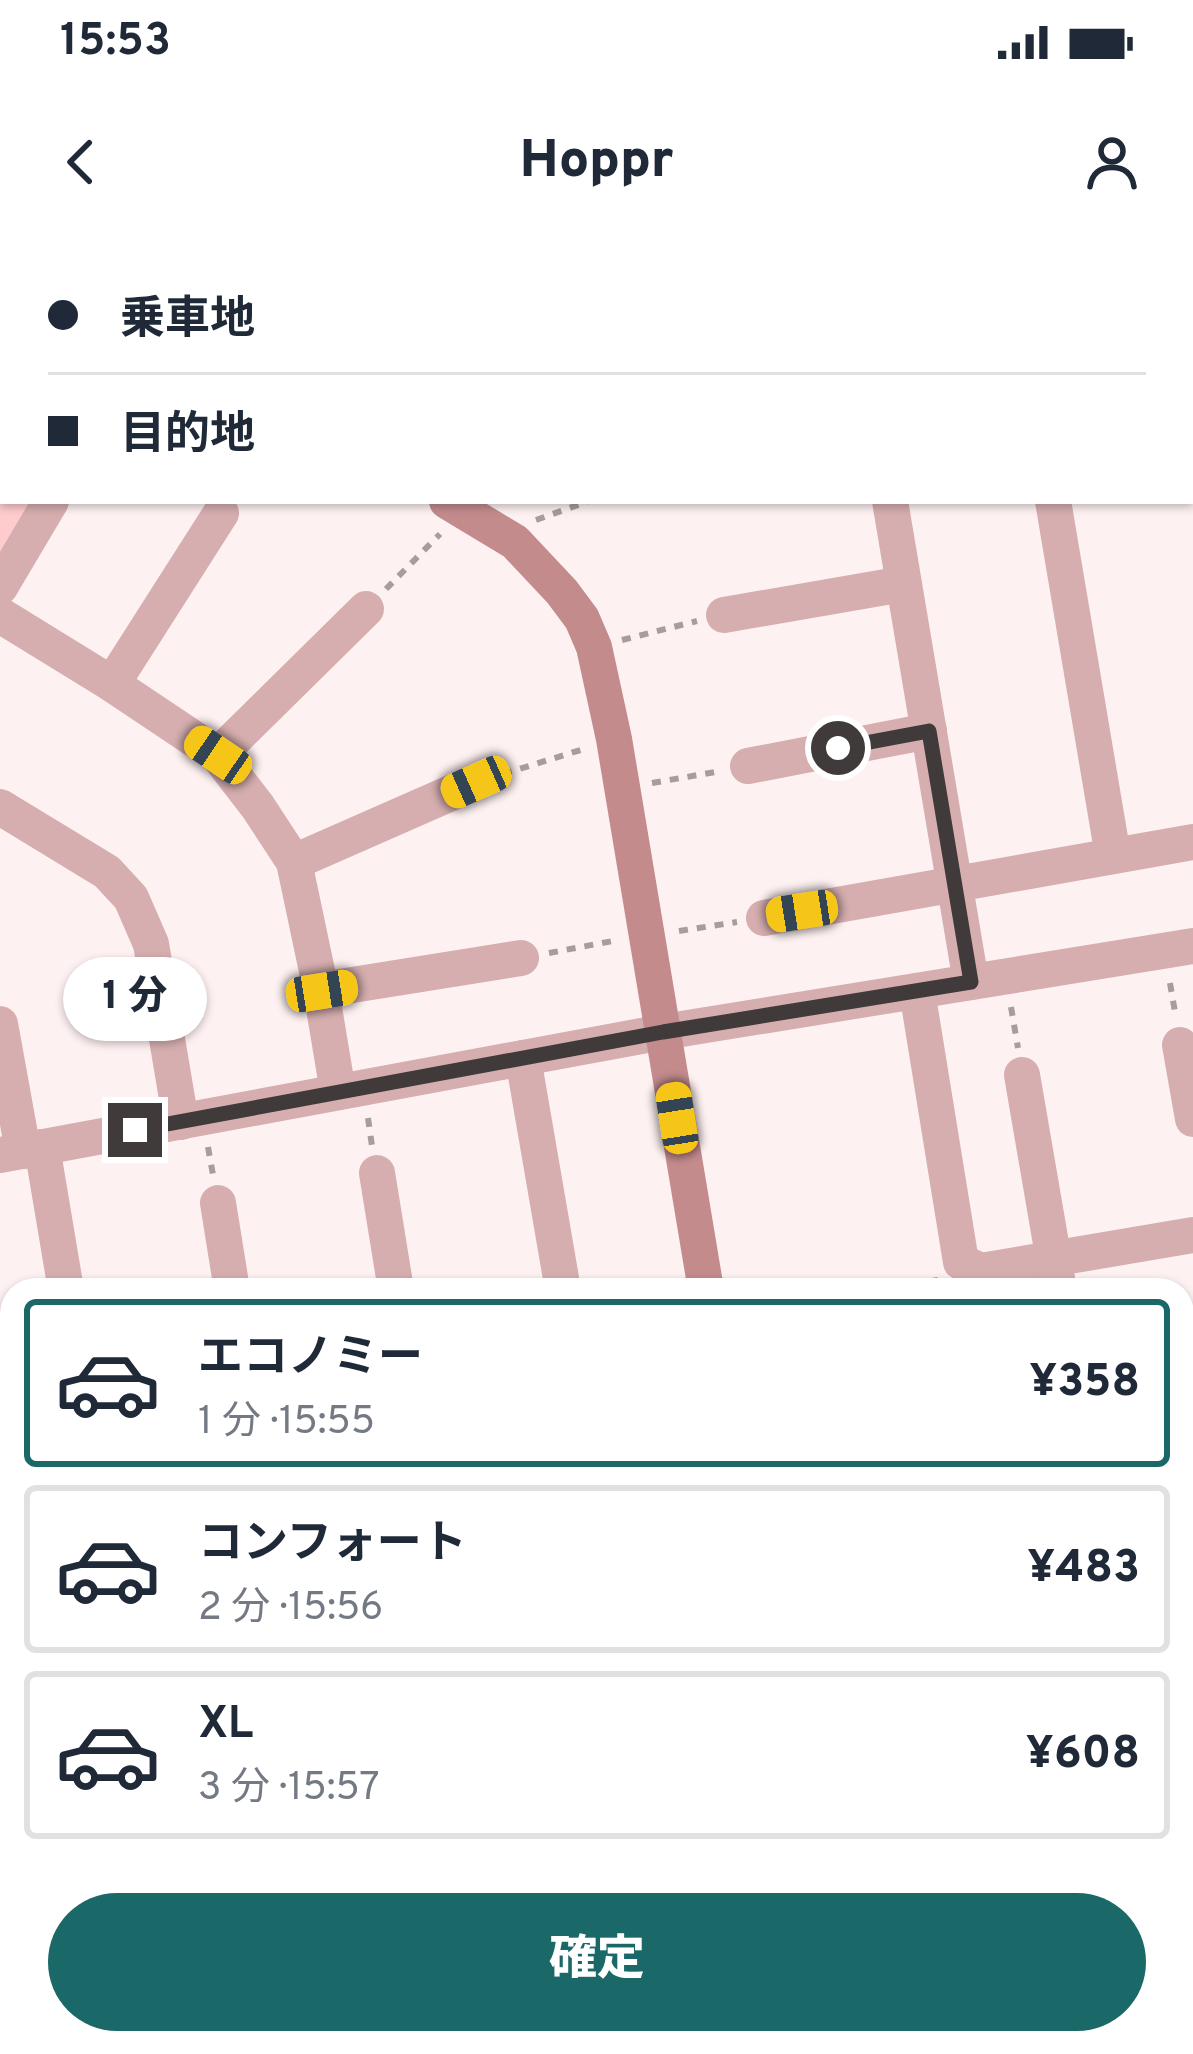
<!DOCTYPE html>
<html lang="ja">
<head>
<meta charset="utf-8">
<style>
  :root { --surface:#fff; --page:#f6f6f7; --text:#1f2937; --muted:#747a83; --line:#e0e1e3; --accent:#1b6869 }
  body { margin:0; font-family:Overpass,"Noto Sans JP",sans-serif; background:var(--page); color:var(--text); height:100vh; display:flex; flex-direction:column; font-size:45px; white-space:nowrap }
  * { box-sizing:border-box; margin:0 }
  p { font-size:39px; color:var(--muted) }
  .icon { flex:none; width:66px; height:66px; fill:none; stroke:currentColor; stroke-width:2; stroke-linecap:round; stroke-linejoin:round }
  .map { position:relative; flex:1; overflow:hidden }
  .panel { position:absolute; left:0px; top:1038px; width:1194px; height:777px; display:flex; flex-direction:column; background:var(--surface); border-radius:36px 36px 0 0; box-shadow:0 3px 9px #0004 }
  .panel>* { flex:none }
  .guide { position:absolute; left:0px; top:0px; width:1194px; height:264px; box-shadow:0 3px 9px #0004; display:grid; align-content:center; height:264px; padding:0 48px; background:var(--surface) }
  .end { position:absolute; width:54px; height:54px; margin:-27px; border:15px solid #403a3a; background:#fff; box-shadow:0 0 0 6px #fff }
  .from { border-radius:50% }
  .bubble { position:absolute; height:84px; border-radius:42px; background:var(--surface); box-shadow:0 3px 9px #0004; font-size:39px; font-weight:800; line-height:84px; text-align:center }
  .car { position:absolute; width:36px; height:72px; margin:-36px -18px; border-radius:15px; box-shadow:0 0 9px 3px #0007; background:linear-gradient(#f5c518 24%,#345 0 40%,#f5c518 0 76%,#345 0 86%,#f5c518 0) }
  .guide b { display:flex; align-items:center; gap:42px; height:114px; font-size:45px }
  .guide b+b { border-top:3px solid var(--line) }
  .guide i { width:30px; height:30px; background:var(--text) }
  ul { padding:21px 0 0; list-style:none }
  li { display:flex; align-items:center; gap:36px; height:168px; margin:0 24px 18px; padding:0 24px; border:6px solid var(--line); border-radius:12px }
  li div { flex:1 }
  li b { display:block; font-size:45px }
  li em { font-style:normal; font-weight:800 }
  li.selected { border-color:var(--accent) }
  li>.icon { width:108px; height:108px; stroke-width:1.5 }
  .button { display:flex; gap:24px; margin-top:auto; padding:24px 48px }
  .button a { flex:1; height:138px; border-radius:72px; background:var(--accent); color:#fff; font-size:48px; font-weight:800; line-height:138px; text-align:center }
  .status { display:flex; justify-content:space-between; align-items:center; height:84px; padding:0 60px; background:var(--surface); direction:ltr }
  .status svg { height:33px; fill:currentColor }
  header { display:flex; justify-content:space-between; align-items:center; height:156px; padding:0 48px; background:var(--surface); font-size:54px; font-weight:800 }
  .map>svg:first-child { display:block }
  .green { fill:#ffcccd }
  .building { fill:#cec0c0; stroke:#827575; stroke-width:3 }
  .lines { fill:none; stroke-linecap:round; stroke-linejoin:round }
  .path { stroke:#a79d9e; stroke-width:6; stroke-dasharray:9 9; stroke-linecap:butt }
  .street { stroke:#d6aeaf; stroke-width:36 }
  .secondary { stroke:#c48b8d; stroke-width:36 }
  .route { stroke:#403a3a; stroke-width:15 }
</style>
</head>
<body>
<div class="status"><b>15:53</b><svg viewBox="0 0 49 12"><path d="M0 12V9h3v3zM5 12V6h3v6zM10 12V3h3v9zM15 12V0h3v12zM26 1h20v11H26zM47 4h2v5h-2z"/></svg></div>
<header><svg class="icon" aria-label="back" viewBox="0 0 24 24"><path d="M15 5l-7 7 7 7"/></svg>Hoppr<svg class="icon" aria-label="person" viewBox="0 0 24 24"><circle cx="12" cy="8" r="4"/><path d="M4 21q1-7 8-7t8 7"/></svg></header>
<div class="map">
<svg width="1193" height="1814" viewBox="0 0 1193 1814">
  <rect width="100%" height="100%" fill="#fef1f2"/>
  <polygon class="green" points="0,62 3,63 3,261 35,261 0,320"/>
  <polygon class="building" points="936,1039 938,1050 859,1050"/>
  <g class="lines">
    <g class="path">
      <polyline points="536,280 589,261"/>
      <polyline points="386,349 440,294"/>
      <polyline points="622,400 697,381"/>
      <polyline points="503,534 587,508"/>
      <polyline points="652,543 721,531"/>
      <polyline points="679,691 737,682"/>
      <polyline points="549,713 618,700"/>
      <polyline points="1170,743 1176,778"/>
      <polyline points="1011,767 1018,808"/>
      <polyline points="368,878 372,906"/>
      <polyline points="208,907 213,935"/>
      <polyline points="1182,1273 1193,1271"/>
    </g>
    <g class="street">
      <polyline points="234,0 239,3"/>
      <polyline points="384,0 385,3"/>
      <polyline points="640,0 640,3"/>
      <polyline points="794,0 794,3"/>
      <polyline points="940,0 940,3"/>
      <polyline points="1155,0 1158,3"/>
      <polyline points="1087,3 1090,0"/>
      <polyline points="1191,35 1193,37"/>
      <polyline points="1191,143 1193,142"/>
      <polyline points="890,261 971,742"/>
      <polyline points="1053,261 1113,616"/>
      <polyline points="0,347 51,261"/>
      <polyline points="0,375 112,444 218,515 258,567 294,622 321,750 338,852"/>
      <polyline points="724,375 903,344"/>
      <polyline points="112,444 221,273"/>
      <polyline points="218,515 366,369"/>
      <polyline points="748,526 929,491"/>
      <polyline points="0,567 107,632 131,658 151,704 181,882"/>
      <polyline points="294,622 476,542"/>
      <polyline points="764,678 1193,602"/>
      <polyline points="321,750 521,718"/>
      <polyline points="917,751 961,1022 981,1031 1193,995"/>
      <polyline points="0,784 23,911"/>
      <polyline points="1180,805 1193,879"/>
      <polyline points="523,818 563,1050"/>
      <polyline points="1022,835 1059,1050"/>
      <polyline points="42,907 66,1050"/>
      <polyline points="0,915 663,792 1193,706"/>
      <polyline points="377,933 396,1050"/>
      <polyline points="218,963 232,1050"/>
      <polyline points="0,1195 12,1193"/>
      <polyline points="1182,1548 1193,1546"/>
      <polyline points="0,1602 12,1612"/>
      <polyline points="192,1803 194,1814"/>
      <polyline points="510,1814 582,1803"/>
    </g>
    <g class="secondary">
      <polyline points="0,17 3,18"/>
      <polyline points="447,261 515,302 562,352 582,379 594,407 614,499 706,1050"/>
      <polyline points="829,1803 831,1814"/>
    </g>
  </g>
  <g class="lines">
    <polyline class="route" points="135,890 663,792 971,742 929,491 838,508"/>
  </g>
</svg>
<i class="end from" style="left:838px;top:508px"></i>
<i class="end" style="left:135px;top:890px"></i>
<div class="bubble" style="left:63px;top:717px;width:144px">1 分</div>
<i class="car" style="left:218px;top:515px;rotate:304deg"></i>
<i class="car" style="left:476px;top:542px;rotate:246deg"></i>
<i class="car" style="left:802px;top:671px;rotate:261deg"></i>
<i class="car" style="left:322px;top:751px;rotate:81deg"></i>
<i class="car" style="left:677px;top:878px;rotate:351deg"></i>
<div class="guide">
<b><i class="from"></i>乗車地</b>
<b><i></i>目的地</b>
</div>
<section class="panel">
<ul>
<li class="selected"><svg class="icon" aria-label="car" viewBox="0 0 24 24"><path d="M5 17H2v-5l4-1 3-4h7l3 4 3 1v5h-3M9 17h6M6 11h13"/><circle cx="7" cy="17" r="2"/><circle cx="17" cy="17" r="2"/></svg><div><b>エコノミー</b><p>1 分 · 15:55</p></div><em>¥358</em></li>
<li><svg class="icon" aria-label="car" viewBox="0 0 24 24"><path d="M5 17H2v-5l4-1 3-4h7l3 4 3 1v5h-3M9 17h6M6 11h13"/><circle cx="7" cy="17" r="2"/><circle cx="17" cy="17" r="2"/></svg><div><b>コンフォート</b><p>2 分 · 15:56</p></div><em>¥483</em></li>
<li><svg class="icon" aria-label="car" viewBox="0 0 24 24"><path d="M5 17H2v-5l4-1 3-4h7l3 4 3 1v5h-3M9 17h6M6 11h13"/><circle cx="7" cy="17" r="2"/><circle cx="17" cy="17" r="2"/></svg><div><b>XL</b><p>3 分 · 15:57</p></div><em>¥608</em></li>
</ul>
<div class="button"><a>確定</a></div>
</section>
</div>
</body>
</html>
